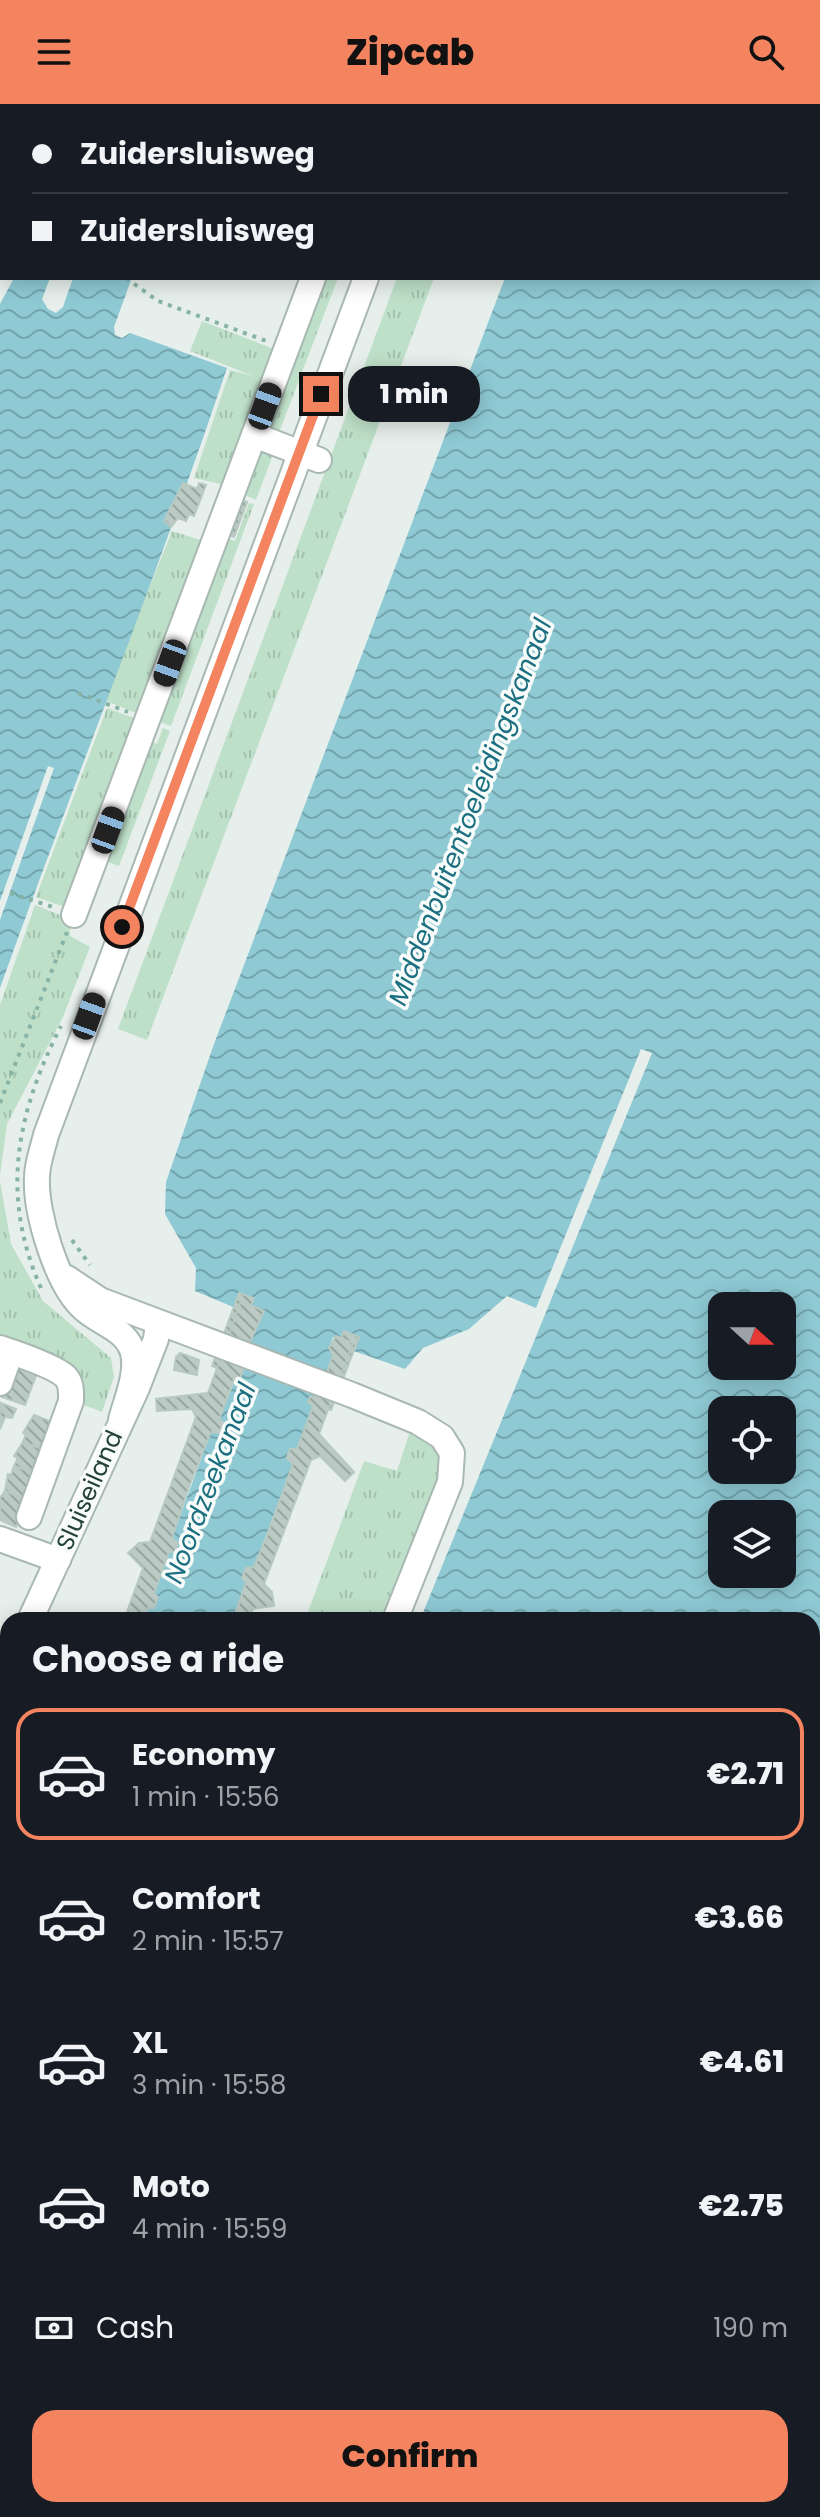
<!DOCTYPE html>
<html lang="en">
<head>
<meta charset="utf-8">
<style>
  :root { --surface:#171b24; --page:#242831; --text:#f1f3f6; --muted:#9ea1a6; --line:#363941; --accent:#f4845f }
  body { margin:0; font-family:Poppins,sans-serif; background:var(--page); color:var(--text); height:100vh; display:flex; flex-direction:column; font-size:30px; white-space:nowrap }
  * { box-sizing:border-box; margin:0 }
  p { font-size:26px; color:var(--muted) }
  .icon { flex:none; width:44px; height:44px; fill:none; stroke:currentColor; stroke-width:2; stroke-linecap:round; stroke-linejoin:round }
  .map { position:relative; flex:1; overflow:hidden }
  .panel { position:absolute; left:0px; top:1508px; width:820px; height:906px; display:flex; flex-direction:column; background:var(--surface); border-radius:24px 24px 0 0; box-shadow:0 4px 20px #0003 }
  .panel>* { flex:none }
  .hud { position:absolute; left:0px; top:0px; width:820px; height:176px; box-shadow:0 4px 20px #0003; display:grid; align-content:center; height:176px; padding:0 32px; background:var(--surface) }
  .needle { width:52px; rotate:111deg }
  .fabs { position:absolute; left:708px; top:1188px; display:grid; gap:16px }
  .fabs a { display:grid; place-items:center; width:88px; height:88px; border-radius:16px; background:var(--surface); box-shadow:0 4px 20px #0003; font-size:40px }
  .end { position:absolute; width:36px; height:36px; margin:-18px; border:10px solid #f4845f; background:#111; box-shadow:0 0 0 4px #111 }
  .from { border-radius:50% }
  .bubble { position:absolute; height:56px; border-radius:24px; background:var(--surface); box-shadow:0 4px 20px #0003; font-size:26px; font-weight:800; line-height:56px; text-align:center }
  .car { position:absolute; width:24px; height:48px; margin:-24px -12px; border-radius:10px; box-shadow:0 0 6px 2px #0007; background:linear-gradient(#222 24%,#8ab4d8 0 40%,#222 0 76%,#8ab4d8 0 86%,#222 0) }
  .hud b { display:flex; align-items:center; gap:28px; height:76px; font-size:30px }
  .hud b+b { border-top:2px solid var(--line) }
  .hud i { width:20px; height:20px; background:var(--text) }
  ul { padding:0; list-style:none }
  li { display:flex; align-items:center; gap:24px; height:132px; margin:0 16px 12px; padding:0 16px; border:4px solid transparent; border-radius:24px }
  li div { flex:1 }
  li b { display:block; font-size:30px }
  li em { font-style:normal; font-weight:800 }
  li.selected { border-color:var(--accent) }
  li>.icon { width:72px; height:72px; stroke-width:1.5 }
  h2 { padding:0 32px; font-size:36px; line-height:96px }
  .pay { display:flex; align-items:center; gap:20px; height:88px; padding:0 32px; font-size:30px }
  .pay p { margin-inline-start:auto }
  .button { display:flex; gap:16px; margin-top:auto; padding:16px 32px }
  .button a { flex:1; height:92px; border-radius:24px; background:var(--accent); color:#111; font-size:32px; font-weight:800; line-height:92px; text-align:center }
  header { display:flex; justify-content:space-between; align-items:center; height:104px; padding:0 32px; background:var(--accent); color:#111; font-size:36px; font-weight:800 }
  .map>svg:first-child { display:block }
  .grass { fill:url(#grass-tufts) }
  .water { fill:url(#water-waves); fill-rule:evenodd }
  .pier { fill:#e6efeb }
  .building { fill:url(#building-back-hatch); stroke:#b8c9c2; stroke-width:2 }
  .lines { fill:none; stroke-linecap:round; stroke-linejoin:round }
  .minor-casing { stroke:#a8b8b2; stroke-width:28 }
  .path { stroke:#86b3a5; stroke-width:4; stroke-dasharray:4 6; stroke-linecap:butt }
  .minor { stroke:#fff; stroke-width:24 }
  .route { stroke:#f4845f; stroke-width:10 }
  .labels { text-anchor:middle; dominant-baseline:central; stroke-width:7; stroke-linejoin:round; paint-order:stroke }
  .street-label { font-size:24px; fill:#24423a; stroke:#f7fbf9 }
  .water-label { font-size:26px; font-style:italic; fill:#1c6f80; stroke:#f7fbf9 }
</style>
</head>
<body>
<header><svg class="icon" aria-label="menu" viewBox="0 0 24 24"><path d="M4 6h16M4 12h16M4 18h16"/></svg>Zipcab<svg class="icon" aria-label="search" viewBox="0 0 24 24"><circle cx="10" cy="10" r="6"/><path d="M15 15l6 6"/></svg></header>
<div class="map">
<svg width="820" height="2413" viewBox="0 0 820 2413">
  <defs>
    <pattern id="grass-tufts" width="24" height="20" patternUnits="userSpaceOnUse" patternTransform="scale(2)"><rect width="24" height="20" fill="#bfe0c8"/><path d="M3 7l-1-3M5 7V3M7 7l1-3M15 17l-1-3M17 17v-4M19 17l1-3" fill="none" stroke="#a4c1ad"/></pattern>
    <pattern id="water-waves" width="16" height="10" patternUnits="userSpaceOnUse" patternTransform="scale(2)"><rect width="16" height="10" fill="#8ec9d4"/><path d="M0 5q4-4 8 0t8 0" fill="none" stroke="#74a5ad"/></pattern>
    <pattern id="building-back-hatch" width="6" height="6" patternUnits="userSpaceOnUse" patternTransform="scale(2)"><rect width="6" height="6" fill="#bbcac4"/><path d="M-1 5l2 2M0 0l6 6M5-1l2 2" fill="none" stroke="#98a6a0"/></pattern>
  </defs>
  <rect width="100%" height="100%" fill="#e6efeb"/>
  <g class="grass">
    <polygon points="319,174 338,174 277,334 263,323"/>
    <polygon points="397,174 434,174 147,936 118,925"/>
    <polygon points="202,217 279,247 230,382 194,374 230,266 253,272 190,247"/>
    <polygon points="256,343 274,348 256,396 239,388"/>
    <polygon points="249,399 254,400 171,622 155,616 223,433 235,437"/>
    <polygon points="172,427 210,439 146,613 104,596"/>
    <polygon points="107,604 144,618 73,806 36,793"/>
    <polygon points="163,624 170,627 119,762 105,757 149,637 157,640"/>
    <polygon points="35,801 70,815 70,832 90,843 63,913 7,1020 0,1071 0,901"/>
    <polygon points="0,1077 11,1140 43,1197 111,1254 114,1273 102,1308 79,1299 0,1235"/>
    <polygon points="410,1327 435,1342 441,1361 426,1416 385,1516 305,1516 364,1357 397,1367"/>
    <polygon points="8,2334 8,2406 18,2406 15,2413 0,2413 0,2353"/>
  </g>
  <g class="water">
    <path d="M561,0h259v2413h-761l3,-7h750v-890h-392l232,-567 -11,-4 -105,259 -29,-12 -38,33 -46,19 -18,21 -54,-19 -18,-13 -4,11 4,7 -16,42h-6l-3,5 5,4 -16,43h-6l-4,9 6,6 -39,103 -8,2 -4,9 4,4 -13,38h-89l4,-12h6v-14l15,-42 6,-1 3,-9 -6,-4 39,-106h8l4,-10 -4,-2 44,-109 -21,-10 -4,8 -43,-18 1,-23 -31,-54 1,-32 48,-138 291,-766h313v-172zM722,1202h60v60h-60zM722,1306h60v60h-60zM722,1410h60v60h-60z"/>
    <path d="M14,174h36l-8,21 6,10 8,4 7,-6 10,-29h63l-5,2 -17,47 1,8 7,3 8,-5 97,35c-70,209 -153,413 -227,620v-684z"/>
    <polygon points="5,1888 8,1888 8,2328 0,2348 0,1901"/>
  </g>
  <polygon class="pier" points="48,662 54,664 0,816 0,797"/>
  <g class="building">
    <polygon points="183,379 197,385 199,379 206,381 194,412 189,410 186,417 178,414 171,423 164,417"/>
    <polygon points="237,394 247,398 234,433 224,429"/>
    <polygon points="239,1189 254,1194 227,1268 212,1262"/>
    <polygon points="241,1197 264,1207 240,1260 244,1263 240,1274 234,1275 219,1316 223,1318 219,1329 211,1328 190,1380 172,1434 178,1439 175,1448 169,1448 162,1467 154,1490 158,1493 154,1504 148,1504 144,1516 124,1516 143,1464 128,1449 139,1439 150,1438 196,1313 192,1305 157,1307 156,1295 208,1289"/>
    <polygon points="344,1227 359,1233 331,1306 316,1301"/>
    <polygon points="336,1232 353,1239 319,1330 354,1368 345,1377 320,1352 311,1356 264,1480 272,1488 274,1502 253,1505 248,1516 233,1516 246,1478 242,1474 246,1464 254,1463 266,1434 293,1360 287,1354 290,1345 297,1345 313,1302 308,1298 310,1293 317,1293 324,1277 333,1251 329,1244"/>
    <polygon points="180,1249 199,1256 197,1271 174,1266 176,1253"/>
    <polygon points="16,1257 38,1266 25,1301 2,1293"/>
    <polygon points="1,1299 16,1305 12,1314 5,1313 0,1325"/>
    <polygon points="34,1311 55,1319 45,1346 23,1338 26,1330 23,1329"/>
    <polygon points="23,1338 45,1346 36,1370 14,1362 18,1354 14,1352"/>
    <polygon points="14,1362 36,1370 26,1396 5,1387 8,1370 11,1371"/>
    <polygon points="5,1387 26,1396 16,1423 0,1416 0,1394"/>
    <polygon points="8,1641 8,1679 0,1676 0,1663"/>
    <polygon points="8,1819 8,1860 4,1873 8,1875 8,1888 0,1901 0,1840"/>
  </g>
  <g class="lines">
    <g class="minor-casing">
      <g id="minor">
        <polyline points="423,2 423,0"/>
        <polyline points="474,2 475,0"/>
        <polyline points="254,331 313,174"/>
        <polyline points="74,811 254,331 319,356"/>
        <polyline points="67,1174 100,1196 352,1291 418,1318 442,1333 452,1349 450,1378 395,1516"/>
        <path d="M0,1244c15,5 55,18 66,29 6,7 5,16 5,24l-42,116"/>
        <polyline points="0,1279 11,1248"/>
        <path d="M121,1316c5,-20 17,-46 12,-67 -6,-24 -33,-29 -49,-44 -27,-23 -49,-97 -47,-132 0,-14 6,-29 9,-42l320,-857"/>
        <polyline points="0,1435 58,1456"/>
        <polyline points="30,1516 137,1284 156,1235 158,1219"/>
        <polyline points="0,1582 8,1565"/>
        <polyline points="0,1963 8,1966"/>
        <polyline points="34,2413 37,2406"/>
      </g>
    </g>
    <g class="path">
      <polyline points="396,2 396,0"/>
      <polyline points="0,131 2,135"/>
      <polyline points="126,174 158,197 269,238"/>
      <polyline points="78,589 128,608"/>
      <polyline points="10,789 53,803"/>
      <polyline points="0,999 67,828"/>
      <polyline points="72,1136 90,1161"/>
      <path d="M41,1184c-41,-92 -25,-174 20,-262"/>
      <polyline points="0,1536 8,1520"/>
      <polyline points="0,2294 8,2238"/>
    </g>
    <use href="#minor" class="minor"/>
  </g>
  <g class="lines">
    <polyline class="route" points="122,823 321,290"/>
  </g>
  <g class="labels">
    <g class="street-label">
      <text transform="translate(89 1386) rotate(-66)">Sluiseiland</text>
    </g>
    <g class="water-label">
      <text transform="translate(470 708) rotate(-69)">Middenbuitentoeleidingskanaal</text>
      <text transform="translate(210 1379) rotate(-69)">Noordzeekanaal</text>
    </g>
  </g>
</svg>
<div class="fabs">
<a><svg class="needle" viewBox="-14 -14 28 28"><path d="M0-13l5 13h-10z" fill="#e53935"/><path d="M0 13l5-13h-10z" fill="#9ea1a6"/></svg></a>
<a><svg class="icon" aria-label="locate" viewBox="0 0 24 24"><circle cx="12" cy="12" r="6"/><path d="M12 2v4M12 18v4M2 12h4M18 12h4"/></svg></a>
<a><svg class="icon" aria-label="layers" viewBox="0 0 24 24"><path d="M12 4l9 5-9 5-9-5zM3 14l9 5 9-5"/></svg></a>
</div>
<i class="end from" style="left:122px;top:823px"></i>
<i class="end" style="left:321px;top:290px"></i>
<div class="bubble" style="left:348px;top:262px;width:132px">1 min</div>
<i class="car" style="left:265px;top:302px;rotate:20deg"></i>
<i class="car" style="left:170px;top:559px;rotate:200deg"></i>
<i class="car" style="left:108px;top:726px;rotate:20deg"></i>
<i class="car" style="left:89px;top:912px;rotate:20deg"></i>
<div class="hud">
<b><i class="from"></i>Zuidersluisweg</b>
<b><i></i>Zuidersluisweg</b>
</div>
<section class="panel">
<h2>Choose a ride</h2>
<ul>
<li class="selected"><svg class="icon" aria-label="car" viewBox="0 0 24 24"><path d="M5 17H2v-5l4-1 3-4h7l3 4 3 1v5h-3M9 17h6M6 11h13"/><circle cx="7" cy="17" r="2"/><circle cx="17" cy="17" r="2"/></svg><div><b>Economy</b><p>1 min · 15:56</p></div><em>€2.71</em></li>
<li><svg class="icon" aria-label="car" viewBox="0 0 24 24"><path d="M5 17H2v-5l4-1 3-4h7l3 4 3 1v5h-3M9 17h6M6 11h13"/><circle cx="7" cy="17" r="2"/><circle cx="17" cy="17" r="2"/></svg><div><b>Comfort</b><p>2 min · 15:57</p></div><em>€3.66</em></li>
<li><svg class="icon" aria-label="car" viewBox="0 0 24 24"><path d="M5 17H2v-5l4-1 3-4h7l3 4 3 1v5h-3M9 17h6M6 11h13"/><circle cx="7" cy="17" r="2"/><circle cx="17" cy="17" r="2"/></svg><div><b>XL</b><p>3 min · 15:58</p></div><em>€4.61</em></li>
<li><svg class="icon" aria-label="car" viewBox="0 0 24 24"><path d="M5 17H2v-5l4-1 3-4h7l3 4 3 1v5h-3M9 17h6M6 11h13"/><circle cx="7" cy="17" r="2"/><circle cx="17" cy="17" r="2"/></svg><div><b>Moto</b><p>4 min · 15:59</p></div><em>€2.75</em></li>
</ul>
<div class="pay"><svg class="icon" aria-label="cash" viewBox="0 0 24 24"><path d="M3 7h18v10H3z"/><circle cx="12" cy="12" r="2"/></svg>Cash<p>190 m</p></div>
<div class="button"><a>Confirm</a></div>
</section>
</div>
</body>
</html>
